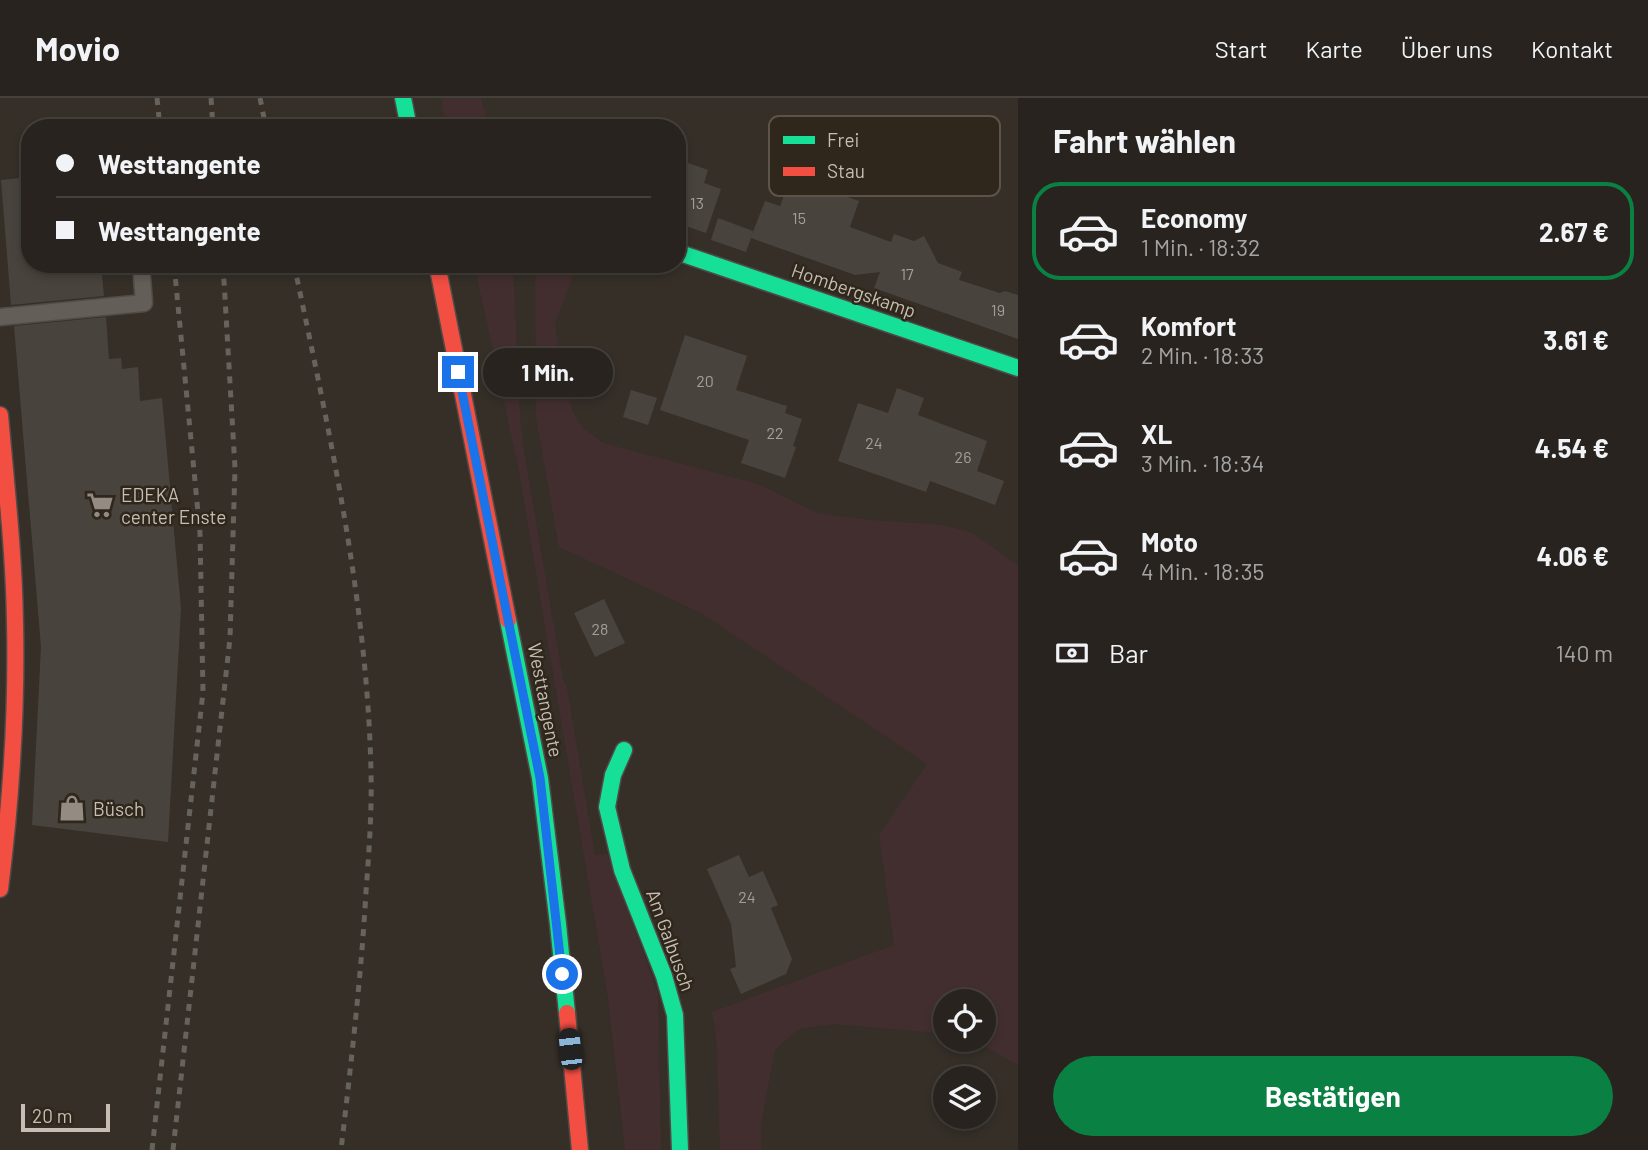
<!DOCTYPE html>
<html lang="de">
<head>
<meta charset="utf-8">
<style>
  :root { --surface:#28231e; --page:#342f2b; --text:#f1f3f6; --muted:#a5a4a4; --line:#44403c; --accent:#0b8043 }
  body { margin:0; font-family:Barlow,sans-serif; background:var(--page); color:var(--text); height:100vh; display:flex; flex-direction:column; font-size:26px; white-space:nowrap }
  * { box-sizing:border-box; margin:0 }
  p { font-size:23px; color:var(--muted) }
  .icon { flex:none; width:38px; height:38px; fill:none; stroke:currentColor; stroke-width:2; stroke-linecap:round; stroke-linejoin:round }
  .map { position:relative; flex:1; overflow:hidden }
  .details { display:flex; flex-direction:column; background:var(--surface); width:630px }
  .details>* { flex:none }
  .banner { position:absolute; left:21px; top:21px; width:665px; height:154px; border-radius:28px; box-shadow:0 4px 10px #0003,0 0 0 2px var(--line); display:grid; align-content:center; height:154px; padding:0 35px; background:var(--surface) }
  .tools { position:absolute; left:933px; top:891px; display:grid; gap:14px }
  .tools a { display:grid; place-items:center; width:63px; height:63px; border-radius:50%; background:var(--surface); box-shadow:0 4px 10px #0003,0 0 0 2px var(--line); font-size:35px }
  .scale { position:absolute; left:21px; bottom:18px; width:89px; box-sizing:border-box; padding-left:7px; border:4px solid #c6beb2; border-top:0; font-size:19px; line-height:24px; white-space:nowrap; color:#c6beb2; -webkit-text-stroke:5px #2f271c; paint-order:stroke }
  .end { position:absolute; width:32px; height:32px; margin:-16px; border:9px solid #1a73e8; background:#fff; box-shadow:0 0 0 4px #fff }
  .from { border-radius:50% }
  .bubble { position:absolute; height:49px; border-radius:24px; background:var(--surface); box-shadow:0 4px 10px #0003,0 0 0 2px var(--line); font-size:23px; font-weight:700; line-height:49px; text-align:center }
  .car { position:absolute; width:21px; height:42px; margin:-21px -10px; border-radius:9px; box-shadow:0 0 5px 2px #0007; background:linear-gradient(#222 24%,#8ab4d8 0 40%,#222 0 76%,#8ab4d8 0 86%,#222 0) }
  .banner b { display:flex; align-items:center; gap:24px; height:66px; font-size:26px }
  .banner b+b { border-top:2px solid var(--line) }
  .banner i { width:18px; height:18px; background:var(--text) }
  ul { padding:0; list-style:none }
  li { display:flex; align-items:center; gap:21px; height:98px; margin:0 14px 10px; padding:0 21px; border:4px solid transparent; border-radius:28px }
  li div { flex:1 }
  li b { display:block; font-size:26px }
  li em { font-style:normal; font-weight:700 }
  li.active { border-color:var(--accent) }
  li>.icon { width:63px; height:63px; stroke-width:1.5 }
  h2 { padding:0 35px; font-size:32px; line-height:84px }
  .pay { display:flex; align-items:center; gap:18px; height:77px; padding:0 35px; font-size:26px }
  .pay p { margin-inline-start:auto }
  .action { display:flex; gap:14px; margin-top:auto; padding:14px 35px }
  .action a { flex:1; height:80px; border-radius:42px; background:var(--accent); color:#fff; font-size:28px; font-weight:700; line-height:80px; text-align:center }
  header { display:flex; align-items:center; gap:42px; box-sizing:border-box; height:98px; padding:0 35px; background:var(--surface); border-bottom:2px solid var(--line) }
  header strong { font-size:33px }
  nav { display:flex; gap:38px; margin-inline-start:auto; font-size:24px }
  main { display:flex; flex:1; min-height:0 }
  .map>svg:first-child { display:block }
  .green { fill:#422e2e }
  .building { fill:#48433d }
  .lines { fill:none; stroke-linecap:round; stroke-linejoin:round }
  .lane-casing { stroke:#504b46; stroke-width:19 }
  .fast-casing { stroke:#504b46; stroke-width:19 }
  .jam-casing { stroke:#504b46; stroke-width:19 }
  .lane { stroke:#635e57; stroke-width:16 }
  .fast { stroke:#16e098; stroke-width:16 }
  .jam { stroke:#f24e42; stroke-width:16 }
  .rail { stroke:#66625c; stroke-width:5; stroke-dasharray:7 7; stroke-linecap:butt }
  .route { stroke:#1a73e8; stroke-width:9 }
  .labels { text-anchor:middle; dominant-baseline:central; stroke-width:5; stroke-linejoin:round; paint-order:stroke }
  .number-label { font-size:16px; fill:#a69f95 }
  .street-label { font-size:19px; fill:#c6beb2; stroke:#2f271c }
  .poi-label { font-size:19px; fill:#c6beb2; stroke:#2f271c; text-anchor:start }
  .key { fill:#2f271c; stroke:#5c5449; stroke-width:2 }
  .key-label { font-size:19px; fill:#c6beb2 }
</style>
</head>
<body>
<header>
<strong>Movio</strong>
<nav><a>Start</a><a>Karte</a><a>Über uns</a><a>Kontakt</a></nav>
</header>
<main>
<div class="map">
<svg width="1018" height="1052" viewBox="0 0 1018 1052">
  <rect width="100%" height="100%" fill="#352f28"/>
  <g class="green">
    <polygon points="441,0 481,0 489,30 447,30"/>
    <polygon points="474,166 513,166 520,317 524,353 563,581 567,589 595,757 607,756 658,895 661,1052 625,1052 608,900 518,368"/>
    <polygon points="535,166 577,166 555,226 562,271 573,314 582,329 603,345 758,386 817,415 871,422 944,427 972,435 1018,467 1018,967 978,945 963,942 984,942 984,903 945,903 945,937 928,934 833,926 801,931 795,934 775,952 761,1026 761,1052 720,1052 716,935 712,914 894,847 879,737 927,666 701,515 559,449 536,320"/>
  </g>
  <g class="building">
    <polygon points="677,61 708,72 704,85 721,91 706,135 677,125"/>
    <polygon points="30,79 30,166 101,166 104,198 11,207 1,82"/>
    <polygon points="791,79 859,103 850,129 891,144 894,136 914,143 924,138 938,165 962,174 959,182 1000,195 1005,193 1018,197 1018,241 874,190 880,174 855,177 751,140 746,154 711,142 718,120 753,133 751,139 765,103 780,108"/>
    <polygon points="106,219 109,261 121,260 122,271 138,269 140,303 162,300 181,511 168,744 32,727 41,549 14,228"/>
    <polygon points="685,237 747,258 736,292 787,308 785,315 802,321 793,348 796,349 785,380 741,365 749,342 660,312"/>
    <polygon points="897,290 924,300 918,317 987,343 977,373 1004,383 995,407 930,383 926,394 838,363 858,305 888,315"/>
    <polygon points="631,292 657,300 648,327 623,319"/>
    <polygon points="604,501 625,545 595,559 574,515"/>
    <polygon points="739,757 749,779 763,773 778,807 771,810 792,861 786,876 741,896 730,871 736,869 731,826 707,771"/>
  </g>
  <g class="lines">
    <g class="lane-casing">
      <polyline id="lane" points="0,219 144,205 141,166"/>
    </g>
    <g class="fast-casing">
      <g id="fast">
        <polyline points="403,0 409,30"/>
        <polyline points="677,154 1018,270"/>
        <polyline points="508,522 540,680 558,826 567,915"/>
        <polyline points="624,652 613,677 607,709 622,772 664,878 675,917 680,1052"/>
      </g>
    </g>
    <g class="jam-casing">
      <g id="jam">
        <polyline points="437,166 508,522"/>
        <path d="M0,317c6,69 14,138 15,208 2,89 -4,178 -15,266"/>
        <polyline points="567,915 580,1052"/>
      </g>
    </g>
    <use href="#lane" class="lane"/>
    <use href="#fast" class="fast"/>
    <use href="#jam" class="jam"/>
    <g class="rail">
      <polyline points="157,0 160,30"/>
      <polyline points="211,0 213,30"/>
      <polyline points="260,0 266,30"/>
      <path d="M294,166c35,167 73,335 77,507 1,40 -2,81 -5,121 -5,86 -15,172 -25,258"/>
      <polyline points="152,1052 203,594 200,435 174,166"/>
      <polyline points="173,1052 230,540 235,370 223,166"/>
    </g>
  </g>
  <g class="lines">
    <polyline class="route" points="458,274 540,680 562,876"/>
  </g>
  <defs>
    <g id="supermarket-bare" transform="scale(2.1)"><path d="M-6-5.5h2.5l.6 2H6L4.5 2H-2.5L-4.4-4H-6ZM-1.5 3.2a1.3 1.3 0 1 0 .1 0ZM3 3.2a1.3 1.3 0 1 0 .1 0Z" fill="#938c82" stroke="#2f271c" stroke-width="2.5" paint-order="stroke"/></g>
    <g id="shop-bare" transform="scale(2.1)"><path d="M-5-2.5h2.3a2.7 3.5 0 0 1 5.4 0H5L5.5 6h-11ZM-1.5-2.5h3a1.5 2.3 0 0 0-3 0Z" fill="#938c82" stroke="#2f271c" stroke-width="2.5" paint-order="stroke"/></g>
  </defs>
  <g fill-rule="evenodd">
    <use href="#supermarket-bare" x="100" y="407"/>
    <use href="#shop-bare" x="72" y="710"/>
  </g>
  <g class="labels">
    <g class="number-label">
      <text x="697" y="104">13</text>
      <text x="799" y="119">15</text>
      <text x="907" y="175">17</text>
      <text x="998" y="211">19</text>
      <text x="705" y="282">20</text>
      <text x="775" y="334">22</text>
      <text x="874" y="344">24</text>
      <text x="963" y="358">26</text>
      <text x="600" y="530">28</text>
      <text x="747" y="798">24</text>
    </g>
    <g class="street-label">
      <text transform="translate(854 192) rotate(19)">Hombergskamp</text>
      <text transform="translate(546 602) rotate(79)">Westtangente</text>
      <text transform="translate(671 842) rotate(70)">Am Galbusch</text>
    </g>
    <g class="poi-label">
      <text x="121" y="396">EDEKA<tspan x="121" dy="22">center Enste</tspan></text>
      <text x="93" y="710">Büsch</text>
    </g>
  </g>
  <rect x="769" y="18" width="231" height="80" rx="10" class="key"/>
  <rect x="783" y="38" width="32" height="8" fill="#16e098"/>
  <rect x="783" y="69" width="32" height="9" fill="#f24e42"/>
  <g class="key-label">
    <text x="827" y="49">Frei</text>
    <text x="827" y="80">Stau</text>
  </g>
</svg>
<div class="tools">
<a><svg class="icon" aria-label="locate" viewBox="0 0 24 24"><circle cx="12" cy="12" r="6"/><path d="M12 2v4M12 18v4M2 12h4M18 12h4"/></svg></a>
<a><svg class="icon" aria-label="layers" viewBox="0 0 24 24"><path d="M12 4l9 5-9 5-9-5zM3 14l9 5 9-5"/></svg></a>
</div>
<div class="scale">20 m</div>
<i class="end from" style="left:562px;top:876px"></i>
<i class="end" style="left:458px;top:274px"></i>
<div class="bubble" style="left:483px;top:250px;width:130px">1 Min.</div>
<i class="car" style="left:570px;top:951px;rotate:354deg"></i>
<div class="banner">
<b><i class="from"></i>Westtangente</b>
<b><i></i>Westtangente</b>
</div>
</div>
<section class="details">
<h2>Fahrt wählen</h2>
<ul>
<li class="active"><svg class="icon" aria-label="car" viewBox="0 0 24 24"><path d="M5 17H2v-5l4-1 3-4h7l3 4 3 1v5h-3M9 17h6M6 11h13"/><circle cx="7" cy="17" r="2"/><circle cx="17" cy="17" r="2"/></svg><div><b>Economy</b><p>1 Min. · 18:32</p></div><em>2.67 €</em></li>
<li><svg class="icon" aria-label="car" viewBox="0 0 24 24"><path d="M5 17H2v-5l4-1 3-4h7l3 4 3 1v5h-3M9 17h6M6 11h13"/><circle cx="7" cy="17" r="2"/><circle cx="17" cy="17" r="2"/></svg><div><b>Komfort</b><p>2 Min. · 18:33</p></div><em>3.61 €</em></li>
<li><svg class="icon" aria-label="car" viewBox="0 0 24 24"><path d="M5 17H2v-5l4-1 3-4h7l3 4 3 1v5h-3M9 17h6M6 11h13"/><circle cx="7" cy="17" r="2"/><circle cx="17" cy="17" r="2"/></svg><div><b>XL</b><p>3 Min. · 18:34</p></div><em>4.54 €</em></li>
<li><svg class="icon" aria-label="car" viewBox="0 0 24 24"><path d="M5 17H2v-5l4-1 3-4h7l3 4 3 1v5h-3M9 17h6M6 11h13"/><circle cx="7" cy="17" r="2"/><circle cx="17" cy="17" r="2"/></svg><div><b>Moto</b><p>4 Min. · 18:35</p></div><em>4.06 €</em></li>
</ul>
<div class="pay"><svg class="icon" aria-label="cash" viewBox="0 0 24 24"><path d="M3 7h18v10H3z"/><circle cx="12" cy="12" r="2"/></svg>Bar<p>140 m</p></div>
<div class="action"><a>Bestätigen</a></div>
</section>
</main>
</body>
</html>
